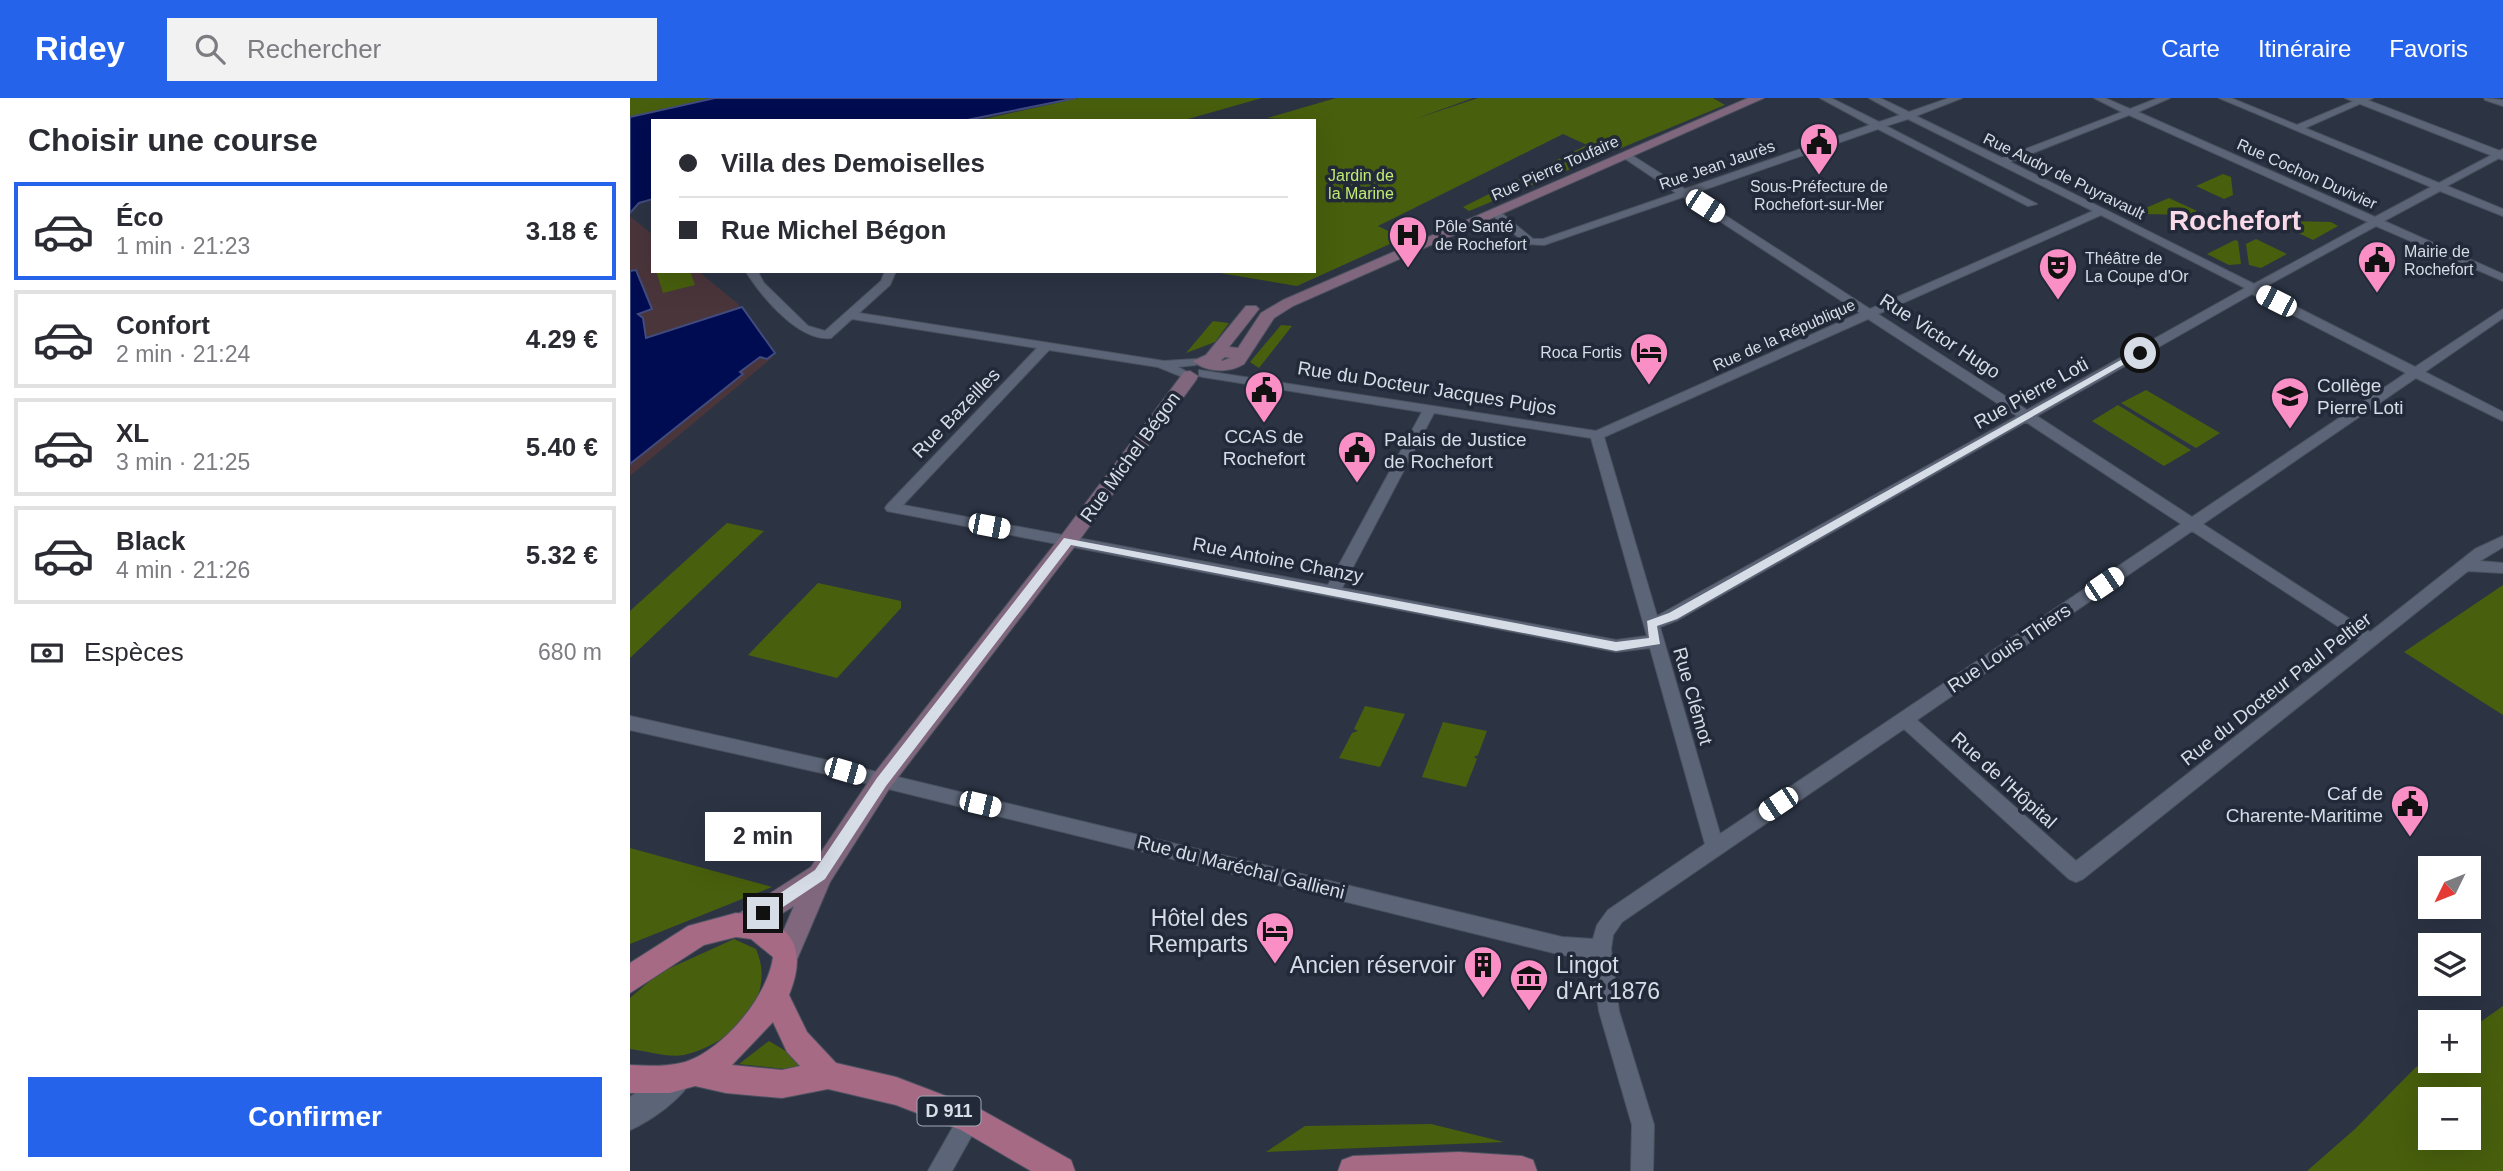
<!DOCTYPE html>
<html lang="fr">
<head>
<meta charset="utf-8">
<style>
  :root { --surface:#fff; --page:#f2f2f3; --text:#2b2b33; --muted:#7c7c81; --line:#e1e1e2; --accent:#2563eb }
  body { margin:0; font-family:Arial,sans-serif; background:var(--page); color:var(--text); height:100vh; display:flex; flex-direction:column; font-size:26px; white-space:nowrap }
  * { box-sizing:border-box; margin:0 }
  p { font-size:23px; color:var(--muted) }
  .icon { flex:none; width:38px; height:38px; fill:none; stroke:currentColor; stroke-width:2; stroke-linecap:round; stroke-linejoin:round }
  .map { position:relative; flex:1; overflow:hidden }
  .panel { display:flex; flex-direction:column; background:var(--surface); width:630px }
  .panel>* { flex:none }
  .hud { position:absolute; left:21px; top:21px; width:665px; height:154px; border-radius:0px; box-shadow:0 7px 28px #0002; display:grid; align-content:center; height:154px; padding:0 28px; background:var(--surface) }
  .needle { width:46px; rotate:227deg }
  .controls { position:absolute; left:1788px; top:758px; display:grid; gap:14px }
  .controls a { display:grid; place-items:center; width:63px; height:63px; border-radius:0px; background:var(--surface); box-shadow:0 7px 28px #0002; font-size:35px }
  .end { position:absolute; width:32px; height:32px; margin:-16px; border:9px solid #d7dde7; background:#111; box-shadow:0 0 0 4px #111 }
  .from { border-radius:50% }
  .bubble { position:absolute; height:49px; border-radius:0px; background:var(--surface); box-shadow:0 7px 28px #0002; font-size:23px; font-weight:700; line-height:49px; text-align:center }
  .car { position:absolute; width:21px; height:42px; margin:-21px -10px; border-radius:9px; box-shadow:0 0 5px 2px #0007; background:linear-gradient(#fff 24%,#345 0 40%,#fff 0 76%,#345 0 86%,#fff 0) }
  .hud b { display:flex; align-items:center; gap:24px; height:66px; font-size:26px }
  .hud b+b { border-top:2px solid var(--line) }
  .hud i { width:18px; height:18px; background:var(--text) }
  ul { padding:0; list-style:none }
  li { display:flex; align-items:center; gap:21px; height:98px; margin:0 14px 10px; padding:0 14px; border:4px solid var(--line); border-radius:0px }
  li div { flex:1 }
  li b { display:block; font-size:26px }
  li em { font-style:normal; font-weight:700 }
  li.selected { border-color:var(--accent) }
  li>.icon { width:63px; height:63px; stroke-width:1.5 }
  h2 { padding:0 28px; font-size:32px; line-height:84px }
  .pay { display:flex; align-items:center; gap:18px; height:77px; padding:0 28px; font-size:26px }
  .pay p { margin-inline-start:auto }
  .action { display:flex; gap:14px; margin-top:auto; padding:14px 28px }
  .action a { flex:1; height:80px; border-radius:0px; background:var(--accent); color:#fff; font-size:28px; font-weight:700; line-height:80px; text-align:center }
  header { display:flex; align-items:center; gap:42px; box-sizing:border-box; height:98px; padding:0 35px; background:var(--accent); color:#fff }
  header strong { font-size:33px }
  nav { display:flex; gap:38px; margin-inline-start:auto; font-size:24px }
  .search { width:490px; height:63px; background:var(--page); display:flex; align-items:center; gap:18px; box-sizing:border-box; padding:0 24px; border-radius:0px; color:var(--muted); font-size:26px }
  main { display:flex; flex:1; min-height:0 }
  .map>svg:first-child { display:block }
  .industrial { fill:#4a353b }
  .green { fill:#485f0d; fill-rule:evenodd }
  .water { fill:#000c51; stroke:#404b7e; stroke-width:2 }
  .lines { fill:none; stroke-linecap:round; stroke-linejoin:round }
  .minor-casing { stroke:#4b525f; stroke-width:2 }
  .tertiary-casing { stroke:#4b525f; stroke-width:2 }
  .secondary-casing { stroke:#4b525f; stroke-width:2 }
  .primary-casing { stroke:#4b525f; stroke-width:2 }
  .minor { fill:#5c6577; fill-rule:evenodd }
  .tertiary { fill:#5c6577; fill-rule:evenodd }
  .secondary { fill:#81677e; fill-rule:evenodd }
  .primary { fill:#a66a85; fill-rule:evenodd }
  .route { fill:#d7dde7 }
  .labels { text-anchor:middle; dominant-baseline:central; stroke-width:7; stroke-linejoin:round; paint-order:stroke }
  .far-street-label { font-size:16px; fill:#d7dde7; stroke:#222a3a }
  .far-park-label { font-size:16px; fill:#c2eb72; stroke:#222a3a }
  .far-poi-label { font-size:16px; fill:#d7dde7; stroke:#222a3a; text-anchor:start }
  .shield { fill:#222a3a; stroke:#a1a7b3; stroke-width:2 }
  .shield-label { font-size:18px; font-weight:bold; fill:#d7dde7 }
  .street-label { font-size:19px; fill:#d7dde7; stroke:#222a3a }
  .poi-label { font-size:19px; fill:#d7dde7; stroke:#222a3a; text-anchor:start }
  .near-poi-label { font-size:23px; fill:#d7dde7; stroke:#222a3a; text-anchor:end }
  .far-town-label { font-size:28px; font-weight:bold; fill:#f9d9e7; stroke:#222a3a }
</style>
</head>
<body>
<header>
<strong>Ridey</strong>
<div class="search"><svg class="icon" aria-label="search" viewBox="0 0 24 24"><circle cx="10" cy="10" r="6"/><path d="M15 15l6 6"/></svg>Rechercher</div>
<nav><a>Carte</a><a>Itinéraire</a><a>Favoris</a></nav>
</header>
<main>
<section class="panel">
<h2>Choisir une course</h2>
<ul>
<li class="selected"><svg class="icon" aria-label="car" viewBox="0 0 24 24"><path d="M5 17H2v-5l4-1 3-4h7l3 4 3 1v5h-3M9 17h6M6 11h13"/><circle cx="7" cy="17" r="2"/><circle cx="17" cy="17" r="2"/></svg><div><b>Éco</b><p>1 min · 21:23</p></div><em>3.18 €</em></li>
<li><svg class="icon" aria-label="car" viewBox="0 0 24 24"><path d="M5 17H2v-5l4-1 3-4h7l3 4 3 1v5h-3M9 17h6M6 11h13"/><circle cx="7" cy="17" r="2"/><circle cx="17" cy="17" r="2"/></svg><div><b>Confort</b><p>2 min · 21:24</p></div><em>4.29 €</em></li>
<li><svg class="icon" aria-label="car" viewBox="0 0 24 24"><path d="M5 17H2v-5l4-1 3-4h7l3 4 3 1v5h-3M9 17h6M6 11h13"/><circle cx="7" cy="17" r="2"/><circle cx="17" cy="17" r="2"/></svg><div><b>XL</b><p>3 min · 21:25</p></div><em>5.40 €</em></li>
<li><svg class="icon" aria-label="car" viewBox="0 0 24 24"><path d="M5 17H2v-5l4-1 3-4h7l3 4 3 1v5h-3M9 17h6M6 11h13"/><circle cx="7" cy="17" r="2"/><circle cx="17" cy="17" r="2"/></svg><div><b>Black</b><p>4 min · 21:26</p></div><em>5.32 €</em></li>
</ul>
<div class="pay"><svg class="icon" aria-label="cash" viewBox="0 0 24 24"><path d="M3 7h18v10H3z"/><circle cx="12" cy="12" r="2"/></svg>Espèces<p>680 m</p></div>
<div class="action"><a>Confirmer</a></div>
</section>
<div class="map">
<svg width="1873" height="1073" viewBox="0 0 1873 1073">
  <rect width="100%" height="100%" fill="#2c3444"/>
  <polygon class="industrial" points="0,118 23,137 23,173 68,173 107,205 143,259 0,378"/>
  <g class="green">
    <polygon points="0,0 145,0 23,23 0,38"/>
    <polygon points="449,0 632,0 551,23 345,23"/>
    <polygon points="706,0 843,0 785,21 848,0 1083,0 1095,7 839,113 833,109 957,47 933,36 748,128 773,140 667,188 578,173 684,173 684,23 637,20"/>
    <polygon points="1593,76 1601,79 1603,97 1594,101 1566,88"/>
    <polygon points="1539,100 1567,113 1558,117 1516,116 1511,112"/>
    <polygon points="1660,123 1701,124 1708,128 1683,142 1652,127"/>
    <polygon points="1626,141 1657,156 1631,170 1619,167 1616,146"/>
    <polygon points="1605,142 1608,143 1611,166 1599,167 1577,156"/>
    <polygon points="26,173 60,173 65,187 33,195"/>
    <polygon points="583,223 599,225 585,244 556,255"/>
    <polygon points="651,227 662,228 629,270 620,264"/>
    <polygon points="1516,292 1590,335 1566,350 1491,305"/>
    <polygon points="1488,307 1561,352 1534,368 1462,323"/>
    <polygon points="97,425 134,433 0,560 0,513"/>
    <polygon points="188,485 271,503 271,510 207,580 118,557"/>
    <polygon points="1873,487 1873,617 1774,554"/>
    <polygon points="735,608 775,616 750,669 709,660 722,635 728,633 724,631"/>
    <polygon points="813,624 857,633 848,657 844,659 847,661 836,689 792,679"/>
    <polygon points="0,750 142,789 0,846"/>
    <path d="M104,841l22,10c22,49 -24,95 -72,106 -15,3 -38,-4 -54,-6v-51l29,-25z"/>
    <path d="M1873,908v165h-196l48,-42 60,-61 16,-11v3h38v-30zM1801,1001h38v39h-38z"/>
    <polygon points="139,943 176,965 172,973 109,966"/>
    <polygon points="801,1026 874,1044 636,1054 675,1028"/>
  </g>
  <g class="water">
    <polygon points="85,0 446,0 332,23 23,23 23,101 9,105 0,115 0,19"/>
    <polygon points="6,172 22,211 8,216 13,220 16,240 112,209 145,255 137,261 130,259 110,274 113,276 0,366 0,173"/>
  </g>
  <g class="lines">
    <g class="minor-casing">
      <g id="minor">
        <path d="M1190,0h11l48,24 21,-7 -31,-17h11l29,14 40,-14h13l-46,18 86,42 120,-46 -28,-14h11l25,11 28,-11h12l-32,14 237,105 56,-30 -212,-89h12l66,27 64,-27h12l-68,30 134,55 64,-34v7l-56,30 56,23v7l-63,-25 -56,30 119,53v7l-127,-55 -115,63 154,78 88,-58v9l-78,54 78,40v9l-87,-43 -213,146 167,108 105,-83 28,-13v11l-23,14 23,2v10l-35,-2 -385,308 -7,3 -7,-3 -165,-150 -282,193 -9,13 -2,14 8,62 35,114 -1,46h-22l1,-46 -33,-114 -7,-53 -30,-3 -718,-177 -214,-48v-14l214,48 718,173 31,2 4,-14 11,-15 97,-66 -55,-196 -34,4 -729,-141 -2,-3 2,-3 150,-157 -185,-29 -21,19c-32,4 -69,-41 -85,-66l14,-1 -1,3 5,9 44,43 17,5 56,-50 4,-10h11l-6,14 -31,28 305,48 32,-2v6l-18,2 13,7 -6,4 -27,-11 -109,-17 -146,155 425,80 94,-173 -219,-35 -4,-1v-6l397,61 264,-118 -177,-116 -139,48 -18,-1 -36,-31 9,-2 34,28h10l133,-46 -52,-35v-4h6l55,35 185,-64zM1499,17l239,107 -114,62 -244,-122zM1278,21l185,92 -223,98 -178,-115 186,-65 150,77 9,-2 -151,-78zM1471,117l144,73 -218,122 -149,-96zM1622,196l154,79 -214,144 -155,-101zM1238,221l149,97 -360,200 -53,-179zM804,315l157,25 56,198 -31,4 -274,-52zM1396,324l155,102 -461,310 -60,-207 18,-7zM1562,433l167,109 -283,221 -159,-141z"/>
        <polygon points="1854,0 1873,2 1873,8 1855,2"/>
        <polygon points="340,1010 348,1013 351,1021 322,1073 298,1073 332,1013"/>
      </g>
    </g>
    <g class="tertiary-casing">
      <g id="tertiary">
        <polygon points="1715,0 1732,0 1873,54 1873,62"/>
        <path d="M48,966l10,4 4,10c-8,20 -42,43 -62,52v-33z"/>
      </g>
    </g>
    <g class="secondary-casing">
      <g id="secondary">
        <path d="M1118,0h16l-471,208 -19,12 -30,46c-16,10 -39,8 -51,-3l13,-6 40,-49h10l3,3 -30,38 9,1 23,-35 22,-13zM595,259l5,1 -8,3 -1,-1z"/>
        <polygon points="560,273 568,278 566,282 445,448 259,691 200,784 165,866 156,870 147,866 143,857 164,808 114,839 105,836 101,827 105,818 181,769 243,677 431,438 554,274"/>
      </g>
    </g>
    <g class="primary-casing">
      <g id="primary">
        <path d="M106,815c52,6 74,31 53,82l18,37 29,31 60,14 84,32 91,51 4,11h-44l-70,-41 -65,-25 -68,-16 -46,9 -56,-5 -31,-7 -25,7h-40v-28c18,1 37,2 55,-3 38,-12 83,-66 88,-105l-22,-18 -15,-2 -32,8 -74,48v-30l58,-37zM143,924l14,30 13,14 -18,4 -50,-5z"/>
        <polygon points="829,1054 892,1058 903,1062 907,1073 708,1073 712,1062 723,1058"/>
      </g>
    </g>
    <use href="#minor" class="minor"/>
    <use href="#tertiary" class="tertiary"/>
    <use href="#secondary" class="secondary"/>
    <use href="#primary" class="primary"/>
  </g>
  <polygon class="route" points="1507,253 1514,255 1047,521 1027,528 1030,546 986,553 441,447 256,688 195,781 138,819 133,821 126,815 128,810 185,772 247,680 434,440 986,544 1019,540 1017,523 1039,515"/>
  <defs>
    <g id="civic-pin" transform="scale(2.0125)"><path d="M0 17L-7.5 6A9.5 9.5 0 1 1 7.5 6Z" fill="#fa8fc6" stroke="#222a3a"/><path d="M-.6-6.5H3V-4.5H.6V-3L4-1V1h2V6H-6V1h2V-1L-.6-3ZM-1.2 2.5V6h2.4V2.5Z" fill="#111"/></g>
    <g id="hospital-pin" transform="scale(2.0125)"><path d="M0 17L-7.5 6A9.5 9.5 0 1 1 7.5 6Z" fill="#fa8fc6" stroke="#222a3a"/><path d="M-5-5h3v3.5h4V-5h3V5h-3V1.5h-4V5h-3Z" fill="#111"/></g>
    <g id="theatre-pin" transform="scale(2.0125)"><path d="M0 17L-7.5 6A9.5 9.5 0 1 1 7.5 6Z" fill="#fa8fc6" stroke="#222a3a"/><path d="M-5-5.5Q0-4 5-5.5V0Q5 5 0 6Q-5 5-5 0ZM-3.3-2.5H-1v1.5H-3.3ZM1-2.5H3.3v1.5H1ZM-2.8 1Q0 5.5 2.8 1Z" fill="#111"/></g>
    <g id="hotel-pin" transform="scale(2.0125)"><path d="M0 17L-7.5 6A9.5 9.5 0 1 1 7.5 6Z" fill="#fa8fc6" stroke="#222a3a"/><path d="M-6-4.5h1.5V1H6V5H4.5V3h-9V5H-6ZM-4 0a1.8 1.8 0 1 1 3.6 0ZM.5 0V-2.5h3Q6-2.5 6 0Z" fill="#111"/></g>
    <g id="school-pin" transform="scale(2.0125)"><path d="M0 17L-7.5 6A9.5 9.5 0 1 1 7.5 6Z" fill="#fa8fc6" stroke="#222a3a"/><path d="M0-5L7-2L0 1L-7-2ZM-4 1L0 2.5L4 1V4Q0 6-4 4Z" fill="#111"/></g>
    <g id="building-pin" transform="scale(2.0125)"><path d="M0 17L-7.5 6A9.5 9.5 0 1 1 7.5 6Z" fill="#fa8fc6" stroke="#222a3a"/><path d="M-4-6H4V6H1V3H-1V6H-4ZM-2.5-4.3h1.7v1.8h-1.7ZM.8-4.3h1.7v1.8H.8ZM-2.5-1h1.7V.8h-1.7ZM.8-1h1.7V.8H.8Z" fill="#111"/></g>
    <g id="museum-pin" transform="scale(2.0125)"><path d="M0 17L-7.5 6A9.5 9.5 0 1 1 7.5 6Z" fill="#fa8fc6" stroke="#222a3a"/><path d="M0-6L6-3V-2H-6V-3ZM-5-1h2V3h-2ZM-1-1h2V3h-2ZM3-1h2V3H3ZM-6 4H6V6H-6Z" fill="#111"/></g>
  </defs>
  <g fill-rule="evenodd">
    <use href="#civic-pin" x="1189" y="44"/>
    <use href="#hospital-pin" x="778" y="137"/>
    <use href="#civic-pin" x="1747" y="162"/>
    <use href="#theatre-pin" x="1428" y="169"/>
    <use href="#hotel-pin" x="1019" y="254"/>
    <use href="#civic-pin" x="634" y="292"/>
    <use href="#school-pin" x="1660" y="298"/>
    <use href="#civic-pin" x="727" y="352"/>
    <use href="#civic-pin" x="1780" y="706"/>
    <use href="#hotel-pin" x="645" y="833"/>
    <use href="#building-pin" x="853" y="867"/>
    <use href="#museum-pin" x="899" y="880"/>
  </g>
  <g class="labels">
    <g class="far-street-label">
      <text transform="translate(1087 67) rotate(-19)">Rue Jean Jaurès</text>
      <text transform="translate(925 70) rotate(-24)">Rue Pierre Toufaire</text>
      <text transform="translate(1677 76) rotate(24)">Rue Cochon Duvivier</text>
      <text transform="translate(1434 78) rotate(26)">Rue Audry de Puyravault</text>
      <text transform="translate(1154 237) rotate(-24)">Rue de la République</text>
    </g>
    <g class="far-park-label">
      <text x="731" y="77">Jardin de<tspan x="731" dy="18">la Marine</tspan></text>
    </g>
    <g class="far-poi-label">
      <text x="1189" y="88" text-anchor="middle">Sous-Préfecture de<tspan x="1189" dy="18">Rochefort-sur-Mer</tspan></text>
      <text x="805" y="128">Pôle Santé<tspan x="805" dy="18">de Rochefort</tspan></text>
      <text x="1774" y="153">Mairie de<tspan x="1774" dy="18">Rochefort</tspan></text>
      <text x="1455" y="160">Théâtre de<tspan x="1455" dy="18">La Coupe d'Or</tspan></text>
      <text x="992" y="254" text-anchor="end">Roca Fortis</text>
    </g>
    <rect class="shield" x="287.5" y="998.5" width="63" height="29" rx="5"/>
    <g class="shield-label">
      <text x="319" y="1013">D 911</text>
    </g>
    <g class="street-label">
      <text transform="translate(1310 238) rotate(33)">Rue Victor Hugo</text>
      <text transform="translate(797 290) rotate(9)">Rue du Docteur Jacques Pujos</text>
      <text transform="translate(1401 295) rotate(-29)">Rue Pierre Loti</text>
      <text transform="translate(326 315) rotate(-46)">Rue Bazeilles</text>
      <text transform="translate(500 359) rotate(-54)">Rue Michel Bégon</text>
      <text transform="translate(648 462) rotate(11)">Rue Antoine Chanzy</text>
      <text transform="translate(1379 550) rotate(-34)">Rue Louis Thiers</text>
      <text transform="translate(1646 591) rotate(-38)">Rue du Docteur Paul Peltier</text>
      <text transform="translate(1063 598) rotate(74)">Rue Clémot</text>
      <text transform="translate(1374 682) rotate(42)">Rue de l'Hôpital</text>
      <text transform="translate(611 769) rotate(14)">Rue du Maréchal Gallieni</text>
    </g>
    <g class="poi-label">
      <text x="1687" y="287">Collège<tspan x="1687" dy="22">Pierre Loti</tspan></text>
      <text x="634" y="338" text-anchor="middle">CCAS de<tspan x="634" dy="22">Rochefort</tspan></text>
      <text x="754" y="341">Palais de Justice<tspan x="754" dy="22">de Rochefort</tspan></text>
      <text x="1753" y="695" text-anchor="end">Caf de<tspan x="1753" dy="22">Charente-Maritime</tspan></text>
    </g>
    <g class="near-poi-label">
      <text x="618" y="820">Hôtel des<tspan x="618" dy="26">Remparts</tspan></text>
      <text x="826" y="867">Ancien réservoir</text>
      <text x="926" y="867" text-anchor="start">Lingot<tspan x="926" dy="26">d'Art 1876</tspan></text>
    </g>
    <g class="far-town-label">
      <text x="1605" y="122">Rochefort</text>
    </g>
  </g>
</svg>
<div class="controls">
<a><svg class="needle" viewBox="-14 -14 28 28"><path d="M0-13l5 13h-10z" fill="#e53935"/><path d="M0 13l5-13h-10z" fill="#7c7c81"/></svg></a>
<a><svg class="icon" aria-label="layers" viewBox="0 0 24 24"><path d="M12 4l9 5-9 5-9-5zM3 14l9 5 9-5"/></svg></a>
<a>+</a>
<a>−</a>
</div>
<i class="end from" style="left:1510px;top:255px"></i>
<i class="end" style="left:133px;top:815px"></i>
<div class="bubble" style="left:75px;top:714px;width:116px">2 min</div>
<i class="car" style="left:1075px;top:108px;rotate:123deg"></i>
<i class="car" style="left:1646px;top:203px;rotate:297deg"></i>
<i class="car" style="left:359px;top:428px;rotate:101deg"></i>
<i class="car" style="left:1474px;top:486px;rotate:56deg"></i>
<i class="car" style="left:215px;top:673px;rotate:106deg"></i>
<i class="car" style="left:350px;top:706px;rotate:103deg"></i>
<i class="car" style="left:1148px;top:706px;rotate:236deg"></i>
<div class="hud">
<b><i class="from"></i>Villa des Demoiselles</b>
<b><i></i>Rue Michel Bégon</b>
</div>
</div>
</main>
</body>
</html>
